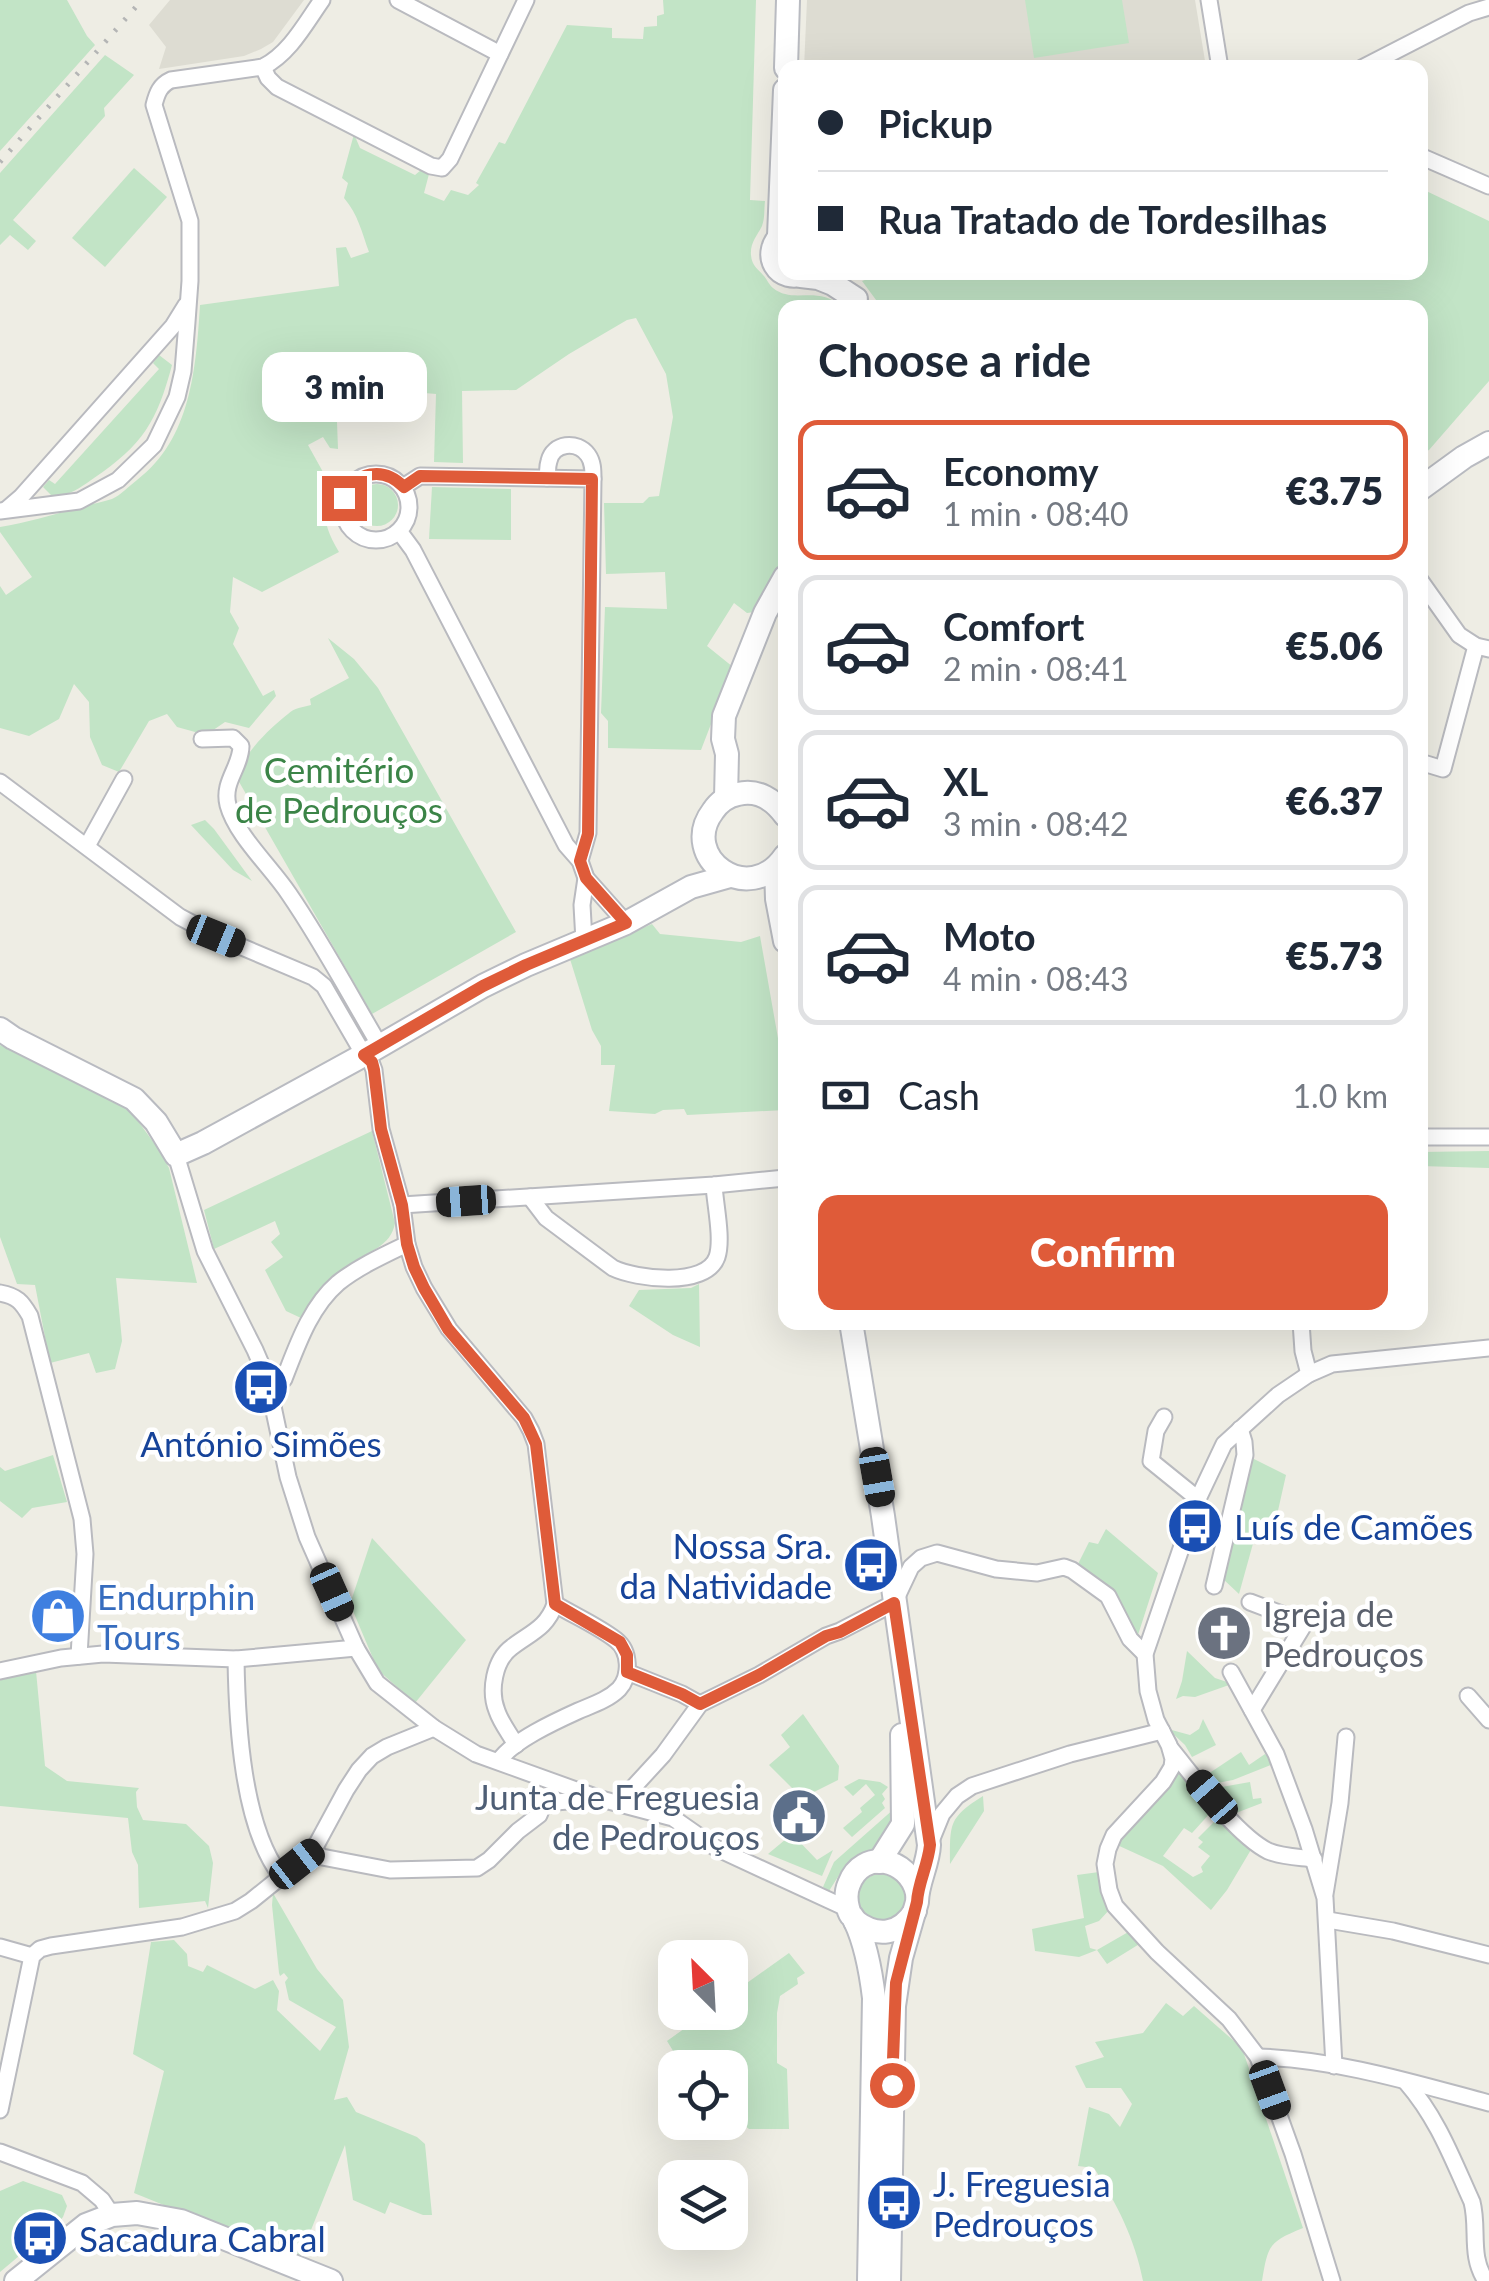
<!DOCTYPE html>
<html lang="en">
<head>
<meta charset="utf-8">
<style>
  :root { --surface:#fff; --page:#f6f6f7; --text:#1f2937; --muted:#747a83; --line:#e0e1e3; --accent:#df5b39 }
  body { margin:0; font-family:Lato,sans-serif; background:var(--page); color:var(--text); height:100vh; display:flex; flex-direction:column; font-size:38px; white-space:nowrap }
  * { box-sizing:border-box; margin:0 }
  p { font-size:32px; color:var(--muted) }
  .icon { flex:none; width:55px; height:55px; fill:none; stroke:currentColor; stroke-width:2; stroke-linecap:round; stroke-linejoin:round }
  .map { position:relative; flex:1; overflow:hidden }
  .sheet { position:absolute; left:778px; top:300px; width:650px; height:1030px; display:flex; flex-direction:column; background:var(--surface); border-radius:20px; box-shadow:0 10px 40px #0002 }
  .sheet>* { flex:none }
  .banner { position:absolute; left:778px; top:60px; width:650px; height:220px; border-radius:20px; box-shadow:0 10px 40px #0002; display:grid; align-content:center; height:220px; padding:0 40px; background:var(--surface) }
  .needle { width:65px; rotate:336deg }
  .buttons { position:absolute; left:658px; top:1940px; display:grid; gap:20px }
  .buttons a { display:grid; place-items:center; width:90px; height:90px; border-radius:20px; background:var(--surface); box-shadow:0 10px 40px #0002; font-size:50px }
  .end { position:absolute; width:45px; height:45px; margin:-22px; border:12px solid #df5b39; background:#fff; box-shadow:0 0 0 5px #fff }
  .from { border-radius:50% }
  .bubble { position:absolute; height:70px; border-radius:20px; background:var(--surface); box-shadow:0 10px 40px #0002; font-size:32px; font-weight:800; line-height:70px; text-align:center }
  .car { position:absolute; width:30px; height:60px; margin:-30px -15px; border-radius:12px; box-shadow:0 0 8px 2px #0007; background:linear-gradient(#222 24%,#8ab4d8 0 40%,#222 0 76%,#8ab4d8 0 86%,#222 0) }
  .banner b { display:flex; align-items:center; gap:35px; height:95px; font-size:38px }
  .banner b+b { border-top:2px solid var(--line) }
  .banner i { width:25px; height:25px; background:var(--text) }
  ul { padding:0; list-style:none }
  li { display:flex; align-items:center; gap:30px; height:140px; margin:0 20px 15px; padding:0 20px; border:5px solid var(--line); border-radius:20px }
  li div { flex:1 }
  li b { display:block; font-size:38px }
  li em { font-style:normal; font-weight:800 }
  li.current { border-color:var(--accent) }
  li>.icon { width:90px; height:90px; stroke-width:1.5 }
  h2 { padding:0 40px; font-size:45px; line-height:120px }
  .pay { display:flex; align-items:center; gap:25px; height:110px; padding:0 40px; font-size:38px }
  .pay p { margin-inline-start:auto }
  .action { display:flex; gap:20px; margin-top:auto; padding:20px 40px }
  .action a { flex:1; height:115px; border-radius:20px; background:var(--accent); color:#fff; font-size:40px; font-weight:800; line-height:115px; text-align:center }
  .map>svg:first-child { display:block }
  .education { fill:#dddcd2 }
  .green { fill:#c2e4c6 }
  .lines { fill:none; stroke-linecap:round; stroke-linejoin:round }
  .street-casing { stroke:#b9babf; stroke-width:19 }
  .secondary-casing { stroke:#b9bbc1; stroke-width:26 }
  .street { stroke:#fff; stroke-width:15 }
  .secondary { stroke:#fff; stroke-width:22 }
  .rail { stroke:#b4b5b5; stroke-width:5; stroke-dasharray:2.5 12; stroke-linecap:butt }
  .route { stroke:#df5b39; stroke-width:12 }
  .labels { text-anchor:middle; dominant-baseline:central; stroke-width:9; stroke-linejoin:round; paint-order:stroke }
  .park-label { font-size:35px; fill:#3b8447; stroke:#fff }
  .transit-label { font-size:35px; fill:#164399; stroke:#fff; text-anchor:start }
  .shop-label { font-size:35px; fill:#366cbe; stroke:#fff; text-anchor:start }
  .worship-label { font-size:35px; fill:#5b616d; stroke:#fff; text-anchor:start }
  .service-label { font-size:35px; fill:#4e5e75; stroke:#fff; text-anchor:end }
</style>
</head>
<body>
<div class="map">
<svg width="1489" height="2281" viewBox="0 0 1489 2281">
  <rect width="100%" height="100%" fill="#eeede4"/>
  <g class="education">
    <polygon points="170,0 304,0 273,42 261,49 244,56 159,69 166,47 149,25"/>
    <polygon points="807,0 1195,0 1206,67 804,68"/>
  </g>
  <g class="green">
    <polygon points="0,0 67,0 87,36 95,45 0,151"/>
    <path d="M663,0h93l-6,200 15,1c-1,9 0,17 -3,25 -5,10 -12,17 -11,29 1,11 6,13 12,20 4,4 6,10 10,13 21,17 44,-4 69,19l-57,1v250l-19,31 -11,23 -8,1 -13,-10 -27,43 26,21 -32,83 -93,-2v-27l-7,-8 4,-106 62,2 -2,-37 -59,2 -2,-71h39l6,-6 10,-1 14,-79 -7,-43 -30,-56 -9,2 -58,34 -53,36 -54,1 1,72 -29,-1 2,-68 -23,-2 -77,3 2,54 -8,-1 -7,-11 -15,8 20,36c-6,29 -5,45 11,71l-77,40 -29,-15 -3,35 9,16 -6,16 30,52 11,-6 2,6 -27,32 -24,-6 -19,13 -29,-8 -10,-13 -18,7 -30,51 -17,-7 -12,-28 -1,-35 -15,-18 -15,35 -30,17 -29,-8v-142l6,9 26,-18 -32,-45v-5c29,-5 54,-12 82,-21 10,-2 21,-4 30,-7 9,-4 17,-13 25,-19 54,-41 59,-112 63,-175l139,-19 -3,-38 10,-1 5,11 18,-6c-7,-19 -11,-38 -25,-54l4,-15 -6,-5 12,-44 6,14 55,27 6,-5 8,4 -5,19 20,8 7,-11 17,5 11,-10 -3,-2 23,-41 6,2 62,-119 45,3v10l31,1 1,-12 13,-1v-10l7,-2z"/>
    <polygon points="1025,0 1122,0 1129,43 1034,58"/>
    <polygon points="105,55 134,75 104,108 105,116 13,220 36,241 28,250 10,235 0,245 0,173"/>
    <polygon points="134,168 167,197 105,267 72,238"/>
    <polygon points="1420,188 1489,221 1489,381 1429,450 1420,454 1420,308 882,308 862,281 887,272 1420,272"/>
    <path d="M159,355l13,10c-15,56 -29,80 -78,113 -16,11 -22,17 -42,18l-9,-9 6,-7 6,4 104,-115 -6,-6z"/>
    <circle cx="377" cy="505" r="21"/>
    <polygon points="432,487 511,489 511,540 429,539"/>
    <path d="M328,638l26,21 24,29 138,244 -144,82 -134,-234c0,-22 32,-52 50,-66 6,-6 15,-7 23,-9l-1,-6 39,-21z"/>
    <polygon points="205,820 214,829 252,881 233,870 191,825"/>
    <polygon points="652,924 660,934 741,942 760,936 785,1078 785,1110 687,1115 684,1109 663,1110 655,1114 609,1111 615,1065 601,1065 601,1046 592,1030 570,959"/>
    <polygon points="0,1045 130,1110 159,1150 169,1168 197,1283 116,1278 122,1341 115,1369 96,1373 89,1353 50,1363 35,1285 17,1284 0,1237"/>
    <path d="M372,1131l23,92c-4,24 -27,28 -45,41 -19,14 -37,34 -49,54l-15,-7 -21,-41 18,-13 -12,-15 9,-8 -5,-13 -61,28 -10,-39z"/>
    <polygon points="1489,1151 1489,1168 1420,1166 1420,1152"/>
    <polygon points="699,1284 700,1347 673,1335 629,1306 639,1290 691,1288"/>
    <polygon points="53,1455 67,1502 32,1508 22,1518 0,1501 0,1467 5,1471"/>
    <polygon points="1252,1458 1286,1475 1275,1524 1266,1525 1254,1540 1239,1594 1222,1578"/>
    <polygon points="1106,1529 1158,1573 1137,1638 1077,1566 1089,1542 1098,1544"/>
    <polygon points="372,1538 466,1640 415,1703 378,1670 350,1604"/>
    <polygon points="1187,1651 1215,1678 1227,1682 1229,1685 1195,1697 1183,1696 1176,1699 1182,1681"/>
    <polygon points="36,1671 45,1766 67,1781 139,1788 136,1792 137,1807 143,1820 186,1824 209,1846 213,1863 208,1908 205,1901 139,1908 138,1865 132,1852 128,1818 0,1806 0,1679"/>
    <polygon points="803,1714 839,1766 838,1780 802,1798 769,1765 790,1747 781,1735"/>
    <polygon points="1203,1719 1216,1745 1192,1757 1185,1745 1168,1729 1190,1735 1199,1729"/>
    <polygon points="1241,1752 1249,1765 1265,1754 1273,1764 1233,1780 1212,1784 1205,1776"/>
    <polygon points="1179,1773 1186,1776 1212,1811 1192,1833 1184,1828 1163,1856 1193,1877 1203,1872 1201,1867 1210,1856 1198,1847 1203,1842 1198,1838 1218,1818 1252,1848 1227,1890 1211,1910 1163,1866 1115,1844"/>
    <polygon points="859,1779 880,1782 888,1787 882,1794 885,1799 882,1803 885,1808 852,1837 843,1828 862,1812 860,1808 875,1795 866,1784 853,1796 844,1787"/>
    <polygon points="1250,1782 1253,1799 1261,1798 1262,1803 1236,1813 1216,1788"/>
    <path d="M983,1796l1,15 -34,53c0,-40 -2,-46 33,-68z"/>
    <polygon points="895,1808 896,1814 881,1842 870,1853 846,1864 829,1891 823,1887 834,1862"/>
    <polygon points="792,1834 817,1860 833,1850 822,1876 768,1854"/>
    <polygon points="1099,1872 1110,1909 1099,1921 1085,1926 1090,1948 1097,1950 1130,1931 1141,1943 1107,1964 1097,1950 1079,1957 1035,1951 1032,1929 1084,1918 1077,1875"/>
    <circle cx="881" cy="1898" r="24"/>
    <polygon points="273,1893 317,1969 343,2000 349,2047 334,2100 347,2097 356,2112 417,2137 425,2144 432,2215 423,2215 390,2202 385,2214 353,2200 345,2145 299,2260 134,2193 164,2071 133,2054 151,1942 174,1940 187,1954 188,1966 203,1972 207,1965 255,1989 273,1980 279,1991 277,2010 320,2051 336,2027 289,2000 285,1982 288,1978 284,1973 280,1976 279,1973 272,1905"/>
    <polygon points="789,1953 805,1973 797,1978 798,1984 780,1996 777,2013 777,2063 787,2069 789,2129 749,2129 730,2114 730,2068 683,2067 667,2041 706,2013 730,2012 730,1995"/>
    <path d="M1166,2003l17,13 11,-10 48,42 61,180c-35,14 -35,18 -41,53h-119c-8,-42 -26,-77 -49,-113l-16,-2 11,-59 20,7 11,13 12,-23 -11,-16h-35l-11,-22 29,-9 -9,-15 48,-9z"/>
    <polygon points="23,2181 62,2195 67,2206 63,2217 57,2224 0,2272 0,2191"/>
  </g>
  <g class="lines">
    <g class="street-casing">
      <g id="street">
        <polyline points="398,0 500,54"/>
        <polyline points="1209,0 1220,68"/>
        <polyline points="263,67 268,78 277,87 431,166 442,168 450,159 526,0"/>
        <polyline points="1362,68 1469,13 1489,7"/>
        <polyline points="1420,156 1489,186"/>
        <circle cx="376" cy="507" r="33"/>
        <path d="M547,478c1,-6 0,-11 2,-17 4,-18 28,-21 39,-6 5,7 5,15 5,24"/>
        <polyline points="403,487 420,476 593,479 588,833 580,861"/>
        <polyline points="7,509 21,497 173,326 186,305"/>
        <path d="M0,511l79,-10 39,-21 36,-35 23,-48 6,-26 4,-49 3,-41v-60l-36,-116c3,-12 6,-20 17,-25l92,-13c27,-14 42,-43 59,-67"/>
        <polyline points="399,531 413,550 566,845 580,861 586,878 626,923"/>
        <polyline points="1420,580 1459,635 1476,646 1489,649"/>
        <path d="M202,739l31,-1 8,8c0,21 -19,36 -13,59 8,30 43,62 61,89 33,48 61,101 91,152"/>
        <polyline points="1420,762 1443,769 1476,646"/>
        <path d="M0,782l180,135 36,19 97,41 11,9 40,69 7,7 3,8 7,59 21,76 5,39 7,23 10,21 25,41 75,89 7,13 5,13 19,160c-8,24 -25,29 -43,43 -18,13 -23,44 -15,64 4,12 13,23 19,34"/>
        <polyline points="87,846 124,779"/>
        <polyline points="584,941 582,905 586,878"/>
        <polyline points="1420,1137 1489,1137"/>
        <polyline points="176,1155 205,1251 255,1350 267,1378 288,1477 307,1537 356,1648 377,1683 434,1728 476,1754 601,1799 673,1818 716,1848 848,1909"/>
        <path d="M530,1197l16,21 67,50c23,11 93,20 104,-11 6,-18 -2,-53 -3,-72"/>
        <polyline points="402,1205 714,1185 785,1178"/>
        <path d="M0,1293c17,3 22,9 30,23l52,203 3,35 -6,102"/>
        <polyline points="1301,1322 1303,1351 1309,1374"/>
        <path d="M271,1389l8,-4 5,-6c13,-33 26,-72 54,-96 20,-16 46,-28 69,-39"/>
        <polyline points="1164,1417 1156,1431 1151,1461 1198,1499"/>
        <polyline points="1214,1586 1245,1455 1244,1442 1240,1429"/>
        <polyline points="1250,1602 1305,1623 1252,1710"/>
        <path d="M236,1659c1,63 6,167 45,217"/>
        <polyline points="0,1671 61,1658 103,1654 236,1659 356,1648"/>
        <polyline points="627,1672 682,1694 700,1704"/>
        <polyline points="1231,1672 1276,1754 1304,1829 1325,1898 1334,2066"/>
        <polyline points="1468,1696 1489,1720"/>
        <path d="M1171,1749c23,28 65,86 97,102 14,6 31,6 46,8"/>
        <path d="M499,1761c13,-20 57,-40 79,-50 14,-6 30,-11 41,-22 12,-13 11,-38 -3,-49 -18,-14 -41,-24 -61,-36"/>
        <polyline points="627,1804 626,1798 629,1792 663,1755 700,1704 759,1675 826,1636 840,1631 894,1603 911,1567 921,1558 937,1553 996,1569 1037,1573 1064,1567 1072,1570 1108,1596 1130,1639 1145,1654"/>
        <polyline points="931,1841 942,1814 957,1796 972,1786 1070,1754 1162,1731"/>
        <polyline points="313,1851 322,1857 390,1870 477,1868 489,1860 518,1831 539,1815 544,1803 592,1799"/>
        <polyline points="1325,1894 1340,1803 1346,1737"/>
        <polyline points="1328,1920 1393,1931 1489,1955"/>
        <polyline points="0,1947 32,1956"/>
        <path d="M1258,2057c78,2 156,26 231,46"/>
        <path d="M1406,2082c32,37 46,76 66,120 7,27 -3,54 14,79"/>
        <polyline points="0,2110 32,1956 40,1949 51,1946 182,1927 235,1911 251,1901 313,1851 346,1790 359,1770 372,1756 387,1747 434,1728"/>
        <polyline points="0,2152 82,2183 102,2200 112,2215"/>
        <polyline points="1332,2281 1293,2154 1258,2057 1229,2019 1157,1952 1115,1906 1109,1890 1105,1864 1108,1849 1114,1835 1163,1782 1172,1767 1173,1759 1169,1745 1156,1720 1148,1691 1145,1654 1198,1499 1224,1444 1278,1395 1309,1374 1332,1364 1489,1348"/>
      </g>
    </g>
    <g class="secondary-casing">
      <g id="secondary">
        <polyline points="786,68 788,0"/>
        <path d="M785,232c-27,20 -7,55 23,40"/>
        <polyline points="779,236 785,90"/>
        <polyline points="801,276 818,278 833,284 856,299"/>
        <polyline points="1420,489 1464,457 1489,443"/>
        <polyline points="726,798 727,754 723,739 724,716 765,613 785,577"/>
        <path d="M785,815c-11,-15 -27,-26 -47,-21 -10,2 -19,8 -25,17 -35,46 36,98 72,45"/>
        <polyline points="776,868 777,899 785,941"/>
        <polyline points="0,1029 13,1038 134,1099 156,1122 176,1155 203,1143 371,1051 483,986 526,965 626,923 691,887 730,876"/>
        <path d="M851,1322l32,194 46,329c-1,20 -12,38 -12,57l-16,56 -7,48 -5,275"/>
        <polyline points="879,1862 903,1824 902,1735"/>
        <path d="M855,1921c22,17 45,14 60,-10"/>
        <polyline points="16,2281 86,2225 112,2215 137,2213 181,2221 331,2281"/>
        <path d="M869,2281l5,-283c-3,-25 -8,-54 -19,-77 -5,-10 -4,-2 -7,-13 -2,-8 -2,-17 1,-24 13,-36 60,-26 68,9"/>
      </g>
    </g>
    <use href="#street" class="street"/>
    <use href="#secondary" class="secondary"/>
    <polyline class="rail" points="0,162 142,0"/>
  </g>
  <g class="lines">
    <path class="route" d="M344,498c12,-27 39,-32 60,-11l16,-11 172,3 -4,355 -8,27 6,17 40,45 -100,42 -43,21 -119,69 8,7 2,8 7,59 21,76 5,39 7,23 10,21 24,41 76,89 12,26 19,160 65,38 7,13v17l55,22 18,10 59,-29 67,-39 14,-4 54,-29 36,242c-2,20 -12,38 -13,57l-21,81 -4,102"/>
  </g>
  <defs>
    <g id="bus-disc" transform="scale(2.875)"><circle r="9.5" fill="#1a4fb4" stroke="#fff"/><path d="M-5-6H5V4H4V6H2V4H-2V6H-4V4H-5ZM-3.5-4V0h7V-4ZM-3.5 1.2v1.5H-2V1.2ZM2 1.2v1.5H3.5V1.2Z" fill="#fff"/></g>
    <g id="shop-disc" transform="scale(2.875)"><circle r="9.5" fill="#3f7fe0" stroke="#fff"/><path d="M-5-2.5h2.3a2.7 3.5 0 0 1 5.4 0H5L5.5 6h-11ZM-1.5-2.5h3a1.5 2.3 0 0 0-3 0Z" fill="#fff"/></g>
    <g id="church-disc" transform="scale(2.875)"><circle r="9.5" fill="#6b7280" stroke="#fff"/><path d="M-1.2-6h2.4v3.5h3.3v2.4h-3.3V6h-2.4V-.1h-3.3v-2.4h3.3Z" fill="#fff"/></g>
    <g id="civic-disc" transform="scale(2.875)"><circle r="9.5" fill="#5c6f8a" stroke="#fff"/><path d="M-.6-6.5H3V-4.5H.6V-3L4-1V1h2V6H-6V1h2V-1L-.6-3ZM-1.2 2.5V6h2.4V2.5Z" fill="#fff"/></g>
  </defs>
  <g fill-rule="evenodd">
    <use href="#bus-disc" x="261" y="1387"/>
    <use href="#bus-disc" x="1195" y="1526"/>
    <use href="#bus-disc" x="871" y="1565"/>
    <use href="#shop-disc" x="58" y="1616"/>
    <use href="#church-disc" x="1224" y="1633"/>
    <use href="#civic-disc" x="799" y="1816"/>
    <use href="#bus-disc" x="894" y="2203"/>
    <use href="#bus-disc" x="40" y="2238"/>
  </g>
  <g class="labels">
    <g class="park-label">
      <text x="339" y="769">Cemitério<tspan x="339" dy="40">de Pedrouços</tspan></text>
    </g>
    <g class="transit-label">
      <text x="261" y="1443" text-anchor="middle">António Simões</text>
      <text x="1234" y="1526">Luís de Camões</text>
      <text x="832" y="1545" text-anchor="end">Nossa Sra.<tspan x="832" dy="40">da Natividade</tspan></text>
      <text x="933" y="2183">J. Freguesia<tspan x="933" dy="40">Pedrouços</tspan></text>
      <text x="79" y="2238">Sacadura Cabral</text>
    </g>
    <g class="shop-label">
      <text x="97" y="1596">Endurphin<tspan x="97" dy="40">Tours</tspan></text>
    </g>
    <g class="worship-label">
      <text x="1263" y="1613">Igreja de<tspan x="1263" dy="40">Pedrouços</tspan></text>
    </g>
    <g class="service-label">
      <text x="760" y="1796">Junta de Freguesia<tspan x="760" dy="40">de Pedrouços</tspan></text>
    </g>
  </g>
</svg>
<div class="buttons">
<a><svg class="needle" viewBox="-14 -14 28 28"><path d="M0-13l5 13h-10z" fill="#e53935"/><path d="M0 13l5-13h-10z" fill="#747a83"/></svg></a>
<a><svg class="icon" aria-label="locate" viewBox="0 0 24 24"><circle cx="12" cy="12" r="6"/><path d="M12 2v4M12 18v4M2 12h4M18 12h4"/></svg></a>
<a><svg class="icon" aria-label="layers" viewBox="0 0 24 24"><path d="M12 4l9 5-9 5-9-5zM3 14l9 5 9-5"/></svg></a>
</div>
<i class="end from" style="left:892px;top:2085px"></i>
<i class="end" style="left:344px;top:498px"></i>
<div class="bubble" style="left:262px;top:352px;width:165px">3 min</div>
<i class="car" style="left:216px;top:936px;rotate:112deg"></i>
<i class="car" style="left:466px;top:1201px;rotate:266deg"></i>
<i class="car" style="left:877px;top:1477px;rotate:170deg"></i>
<i class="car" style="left:332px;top:1592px;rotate:156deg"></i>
<i class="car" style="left:1212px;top:1797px;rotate:319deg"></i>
<i class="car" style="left:297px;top:1864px;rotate:52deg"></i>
<i class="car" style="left:1270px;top:2090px;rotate:160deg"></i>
<div class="banner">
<b><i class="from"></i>Pickup</b>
<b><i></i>Rua Tratado de Tordesilhas</b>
</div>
<section class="sheet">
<h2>Choose a ride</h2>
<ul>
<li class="current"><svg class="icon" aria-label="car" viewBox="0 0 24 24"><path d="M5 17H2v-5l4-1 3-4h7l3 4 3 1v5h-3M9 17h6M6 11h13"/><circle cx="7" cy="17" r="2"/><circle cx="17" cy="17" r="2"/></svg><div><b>Economy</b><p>1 min · 08:40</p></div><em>€3.75</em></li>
<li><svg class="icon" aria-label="car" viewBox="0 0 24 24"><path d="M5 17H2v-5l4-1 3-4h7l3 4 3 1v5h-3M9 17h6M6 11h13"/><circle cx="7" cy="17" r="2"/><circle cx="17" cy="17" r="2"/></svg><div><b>Comfort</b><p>2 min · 08:41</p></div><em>€5.06</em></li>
<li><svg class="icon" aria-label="car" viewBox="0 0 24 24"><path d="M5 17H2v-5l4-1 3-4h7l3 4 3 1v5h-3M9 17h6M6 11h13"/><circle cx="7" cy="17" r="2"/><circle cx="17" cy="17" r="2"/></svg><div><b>XL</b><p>3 min · 08:42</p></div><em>€6.37</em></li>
<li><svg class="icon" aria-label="car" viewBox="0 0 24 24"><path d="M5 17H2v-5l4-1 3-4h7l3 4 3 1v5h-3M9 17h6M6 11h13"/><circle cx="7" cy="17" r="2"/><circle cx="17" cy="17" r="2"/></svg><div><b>Moto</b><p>4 min · 08:43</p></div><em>€5.73</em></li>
</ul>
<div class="pay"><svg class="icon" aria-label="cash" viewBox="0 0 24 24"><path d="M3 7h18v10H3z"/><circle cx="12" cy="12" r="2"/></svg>Cash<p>1.0 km</p></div>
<div class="action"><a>Confirm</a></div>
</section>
</div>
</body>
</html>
